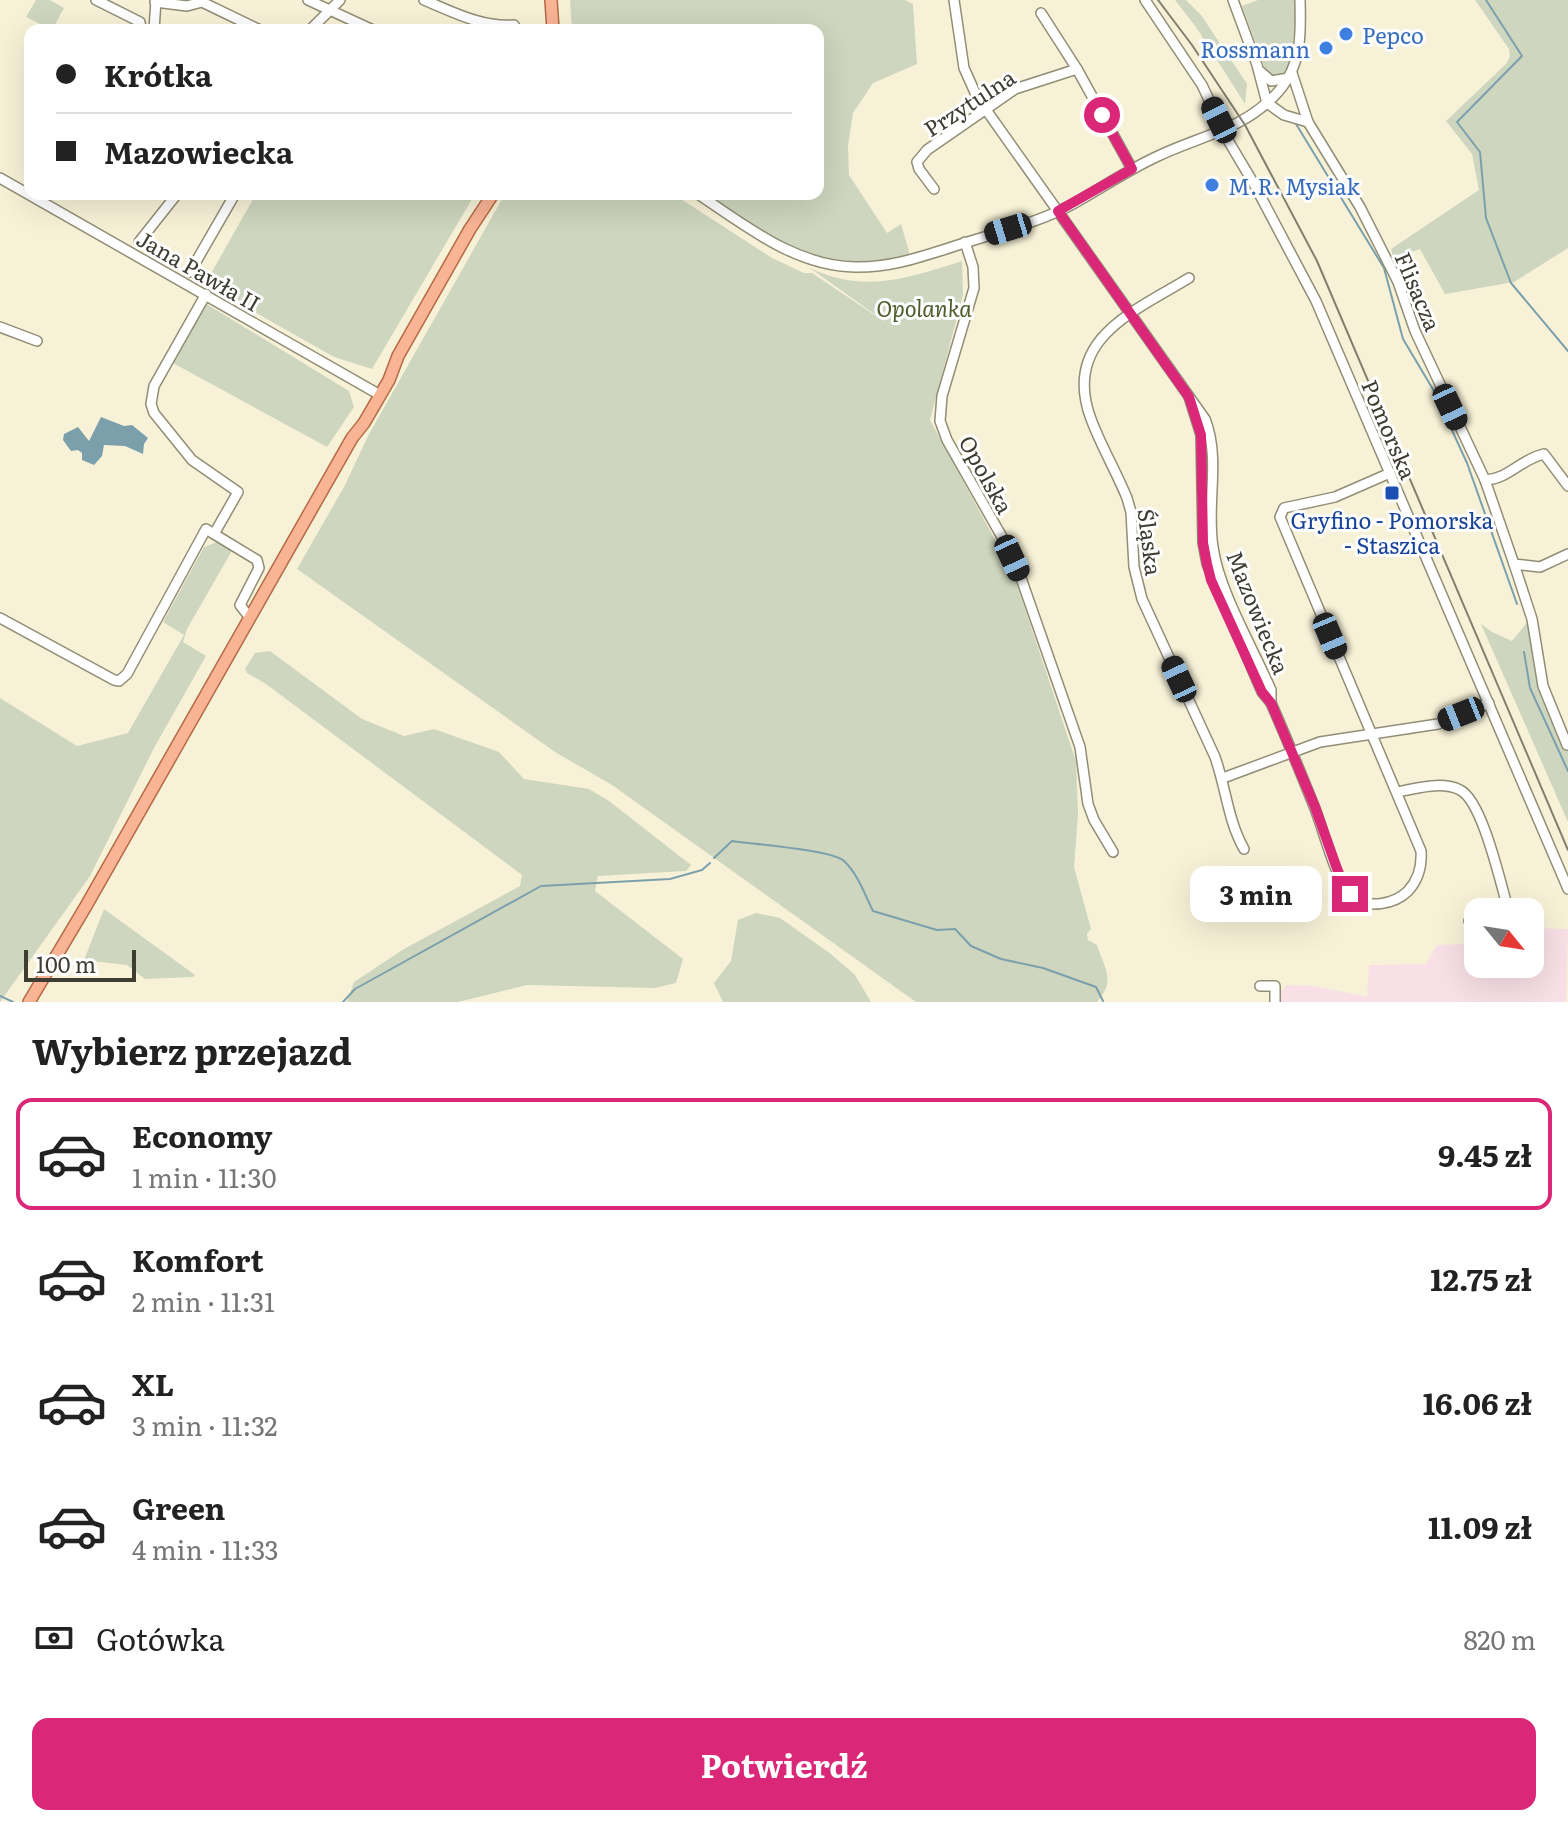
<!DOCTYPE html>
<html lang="pl">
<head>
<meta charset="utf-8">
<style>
  :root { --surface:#fff; --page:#f2f2f2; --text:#222; --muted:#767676; --line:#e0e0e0; --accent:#db2777 }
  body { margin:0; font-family:Literata,serif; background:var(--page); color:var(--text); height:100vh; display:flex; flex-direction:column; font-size:30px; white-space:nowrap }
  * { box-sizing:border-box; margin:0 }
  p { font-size:26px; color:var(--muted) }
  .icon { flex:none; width:44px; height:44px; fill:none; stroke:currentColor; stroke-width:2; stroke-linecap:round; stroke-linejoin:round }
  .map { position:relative; height:1002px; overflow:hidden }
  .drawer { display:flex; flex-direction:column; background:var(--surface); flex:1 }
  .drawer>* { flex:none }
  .guide { position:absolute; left:24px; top:24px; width:800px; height:176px; border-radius:16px; box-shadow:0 8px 32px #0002; display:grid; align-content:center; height:176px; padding:0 32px; background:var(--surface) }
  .needle { width:52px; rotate:120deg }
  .fabs { position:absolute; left:1464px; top:898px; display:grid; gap:16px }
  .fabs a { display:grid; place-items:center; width:80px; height:80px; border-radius:16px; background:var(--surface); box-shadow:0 8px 32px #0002; font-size:40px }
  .scale { position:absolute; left:24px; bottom:20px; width:112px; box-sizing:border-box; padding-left:8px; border:4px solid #3f3d32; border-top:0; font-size:22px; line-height:28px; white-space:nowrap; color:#3f3d32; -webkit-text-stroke:6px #fefefe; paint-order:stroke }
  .end { position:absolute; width:36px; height:36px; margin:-18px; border:10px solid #db2777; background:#fff; box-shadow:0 0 0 4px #fff }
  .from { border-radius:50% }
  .bubble { position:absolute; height:56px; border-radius:16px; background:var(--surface); box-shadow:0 8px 32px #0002; font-size:26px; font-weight:700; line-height:56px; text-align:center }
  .car { position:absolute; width:24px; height:48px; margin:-24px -12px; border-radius:10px; box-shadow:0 0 6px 2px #0007; background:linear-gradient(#222 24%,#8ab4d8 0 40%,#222 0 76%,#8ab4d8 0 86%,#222 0) }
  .guide b { display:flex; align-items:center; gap:28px; height:76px; font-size:30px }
  .guide b+b { border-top:2px solid var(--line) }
  .guide i { width:20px; height:20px; background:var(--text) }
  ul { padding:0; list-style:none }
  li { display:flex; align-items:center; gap:24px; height:112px; margin:0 16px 12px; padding:0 16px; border:4px solid transparent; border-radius:16px }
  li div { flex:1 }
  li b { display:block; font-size:30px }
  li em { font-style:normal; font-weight:700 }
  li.active { border-color:var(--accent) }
  li>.icon { width:72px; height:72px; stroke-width:1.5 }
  h2 { padding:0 32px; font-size:36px; line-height:96px }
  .pay { display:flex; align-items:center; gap:20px; height:88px; padding:0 32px; font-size:30px }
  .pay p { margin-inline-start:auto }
  .button { display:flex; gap:16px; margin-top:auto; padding:16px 32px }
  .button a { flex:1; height:92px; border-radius:16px; background:var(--accent); color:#fff; font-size:32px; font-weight:700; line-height:92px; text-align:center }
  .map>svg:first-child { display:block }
  .industrial { fill:#f9e0e7 }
  .green { fill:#ced6bf }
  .water { fill:#7ba0ac }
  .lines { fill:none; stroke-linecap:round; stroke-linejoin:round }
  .stream { stroke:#7ba0ac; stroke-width:2 }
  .minor-casing { stroke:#928d75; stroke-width:12 }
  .major-casing { stroke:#b56a45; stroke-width:14 }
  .minor { stroke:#fff; stroke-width:9 }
  .major { stroke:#f9b495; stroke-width:11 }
  .rail { stroke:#827f6e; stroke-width:2 }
  .route { stroke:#db2777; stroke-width:10 }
  .shop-dot { fill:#3f7fe0; stroke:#fefefe; stroke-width:3 }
  .transit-dot { fill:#1a4fb4; stroke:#fefefe; stroke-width:3 }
  .labels { text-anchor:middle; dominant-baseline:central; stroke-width:6; stroke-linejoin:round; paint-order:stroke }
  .shop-label { font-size:22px; fill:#366cbe; stroke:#fefefe; text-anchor:start }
  .street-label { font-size:22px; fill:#3f3d32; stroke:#fefefe }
  .park-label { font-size:22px; font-style:italic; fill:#4d5b2b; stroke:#fefefe }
  .transit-label { font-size:22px; fill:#164399; stroke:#fefefe }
</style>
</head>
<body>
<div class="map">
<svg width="1568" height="1002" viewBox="0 0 1568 1002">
  <rect width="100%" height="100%" fill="#f7f2d7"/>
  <polygon class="industrial" points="1469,927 1478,927 1478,964 1530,964 1530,928 1568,929 1566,1002 1280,1002 1281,992 1287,985 1314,986 1367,997 1369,965 1426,964 1437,945 1469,944"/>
  <g class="green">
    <polygon points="36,0 50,0 64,8 52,30 26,17"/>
    <path d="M570,0h335l8,4 4,60 -44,19 -20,30 -5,33 1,29 38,58 14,-9 9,31c-90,21 -133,-15 -204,-61h112v-164h-246z"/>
    <polygon points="1175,0 1186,0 1201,15 1247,84 1245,104 1196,27"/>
    <polygon points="1258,0 1297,0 1292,55 1294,56 1287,74 1280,78 1268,76 1242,6"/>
    <polygon points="1475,0 1568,0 1568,248 1514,282 1445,294 1420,249 1394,259 1391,249 1479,190 1472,154 1446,121 1507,63 1510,56 1509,49"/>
    <polygon points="256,194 475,194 372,369 334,357 205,284"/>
    <path d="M505,194h168l99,64 32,15h8l79,53 -81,-58c54,26 98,10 152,-7l1,34 -33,125 83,153 63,188 2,53 -4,53 17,62 -4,5 1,6 9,5c8,24 19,36 0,57h-181l-304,-217 -57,-33 -258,-183 47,-82 25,-53z"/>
    <polygon points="203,302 349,391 354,407 327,447 171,362"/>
    <polygon points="217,542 234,547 187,629 183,642 206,656 154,748 90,876 0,1002 0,698 77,746 128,733 184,635 163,622 204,547"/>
    <polygon points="1530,619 1538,683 1565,746 1568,744 1568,822 1481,624 1492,632 1512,641"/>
    <polygon points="270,651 362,719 404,736 434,729 499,752 524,779 589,789 609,801 691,865 686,871 598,876 595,891 683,959 676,983 655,988 527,985 458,1002 347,1002 354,982 404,949 520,886 522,875 266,684 247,673 245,669 255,653"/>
    <polygon points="104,909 195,975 193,977 145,979 127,965 84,960"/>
    <polygon points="756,913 780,918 831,954 855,975 871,1002 723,1002 714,983 731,961 738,920"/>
  </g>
  <polygon class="water" points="101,417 124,426 132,425 148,438 144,444 143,454 125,446 104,445 102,456 94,465 82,460 82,453 78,450 71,451 63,440 64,434 78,427 89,441"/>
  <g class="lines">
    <g class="stream">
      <polyline points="1486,0 1522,56 1457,122 1480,152 1486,218 1511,283 1568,351"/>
      <polyline points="1296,124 1384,268 1403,339 1434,391 1467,463 1517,604"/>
      <polyline points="1524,652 1530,688 1568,771"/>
      <path d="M714,858l18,-17c20,3 100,9 112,20 14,13 21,34 29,50l64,19 18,-1 16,17 30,13 42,9 53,19 7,14"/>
      <polyline points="0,996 13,1002"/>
      <polyline points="343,1002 355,989 541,886 670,879 702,870 710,863"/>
    </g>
    <g class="minor-casing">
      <g id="minor">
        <polyline points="96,0 140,22 141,30"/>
        <polyline points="308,0 373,30"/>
        <path d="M424,0c29,12 59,28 90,25l3,5"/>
        <path d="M954,0l10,68 13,29 228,322c16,40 1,86 8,128 6,44 40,101 58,143v13"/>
        <polyline points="1145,0 1202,85 1229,142 1254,184 1316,301 1568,889"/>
        <polyline points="1233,0 1257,65 1267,103"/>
        <polyline points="155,2 187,6 202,2 260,30"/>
        <polyline points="1041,13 1077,69 1132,169"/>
        <polyline points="154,30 156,0"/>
        <polyline points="310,30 340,0"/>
        <polyline points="1261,72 1271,81 1289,78"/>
        <polyline points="1292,73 1308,122 1360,207 1398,282 1415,331 1485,480 1514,564 1540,567 1568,554"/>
        <polyline points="1267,103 1284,115 1308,122"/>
        <polyline points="0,178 380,395"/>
        <polyline points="934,189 919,169 917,162 927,150 1015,89 1077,69"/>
        <path d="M698,194c48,32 97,72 157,73 40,1 76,-14 113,-25 34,-11 71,-20 103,-37 29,-16 55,-34 85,-48 43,-21 88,-27 122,-65 24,-27 23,-58 22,-92"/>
        <polyline points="139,242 177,194"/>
        <polyline points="965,242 973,267 974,288 942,396 940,421 947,440 1002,537 1021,578 1080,747 1088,804 1094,820 1113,852"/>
        <polyline points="190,272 235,194"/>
        <path d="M1189,278c-54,33 -128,61 -98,141 10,27 25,52 36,79l4,14 3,55 8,32 73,158c11,31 13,64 29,92"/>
        <polyline points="0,327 37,341"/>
        <path d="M1189,397l12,38 2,108 4,21 55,128 9,11c15,34 29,68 43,103 10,24 20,72 38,90 15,14 43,8 56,-5 11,-12 14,-25 13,-40l-141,-334 4,-9 51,-11 55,-24"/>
        <path d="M1485,480c24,-1 36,-21 59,-26l24,32"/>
        <polyline points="214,534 257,560 259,568 240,605 250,618"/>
        <polyline points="1514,564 1532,619 1543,686 1567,745"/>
        <polyline points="0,618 114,680 119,681 127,674 206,529 214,534 238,492 192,460 154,413 151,404 154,386 206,294"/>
        <polyline points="1223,778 1320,742 1438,724 1489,703"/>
        <path d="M1398,792c18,-4 45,-11 62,-2 23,11 41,96 49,122"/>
        <polyline points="1469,921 1478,921"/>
        <polyline points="1260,986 1275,986 1275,1002"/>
      </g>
    </g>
    <g class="major-casing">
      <g id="major">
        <polyline points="551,0 553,30"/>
        <polyline points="29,1002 86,906 352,438 364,423 389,380 398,356 470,229 493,194"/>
      </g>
    </g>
    <use href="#minor" class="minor"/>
    <use href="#major" class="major"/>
    <polyline class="rail" points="1158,0 1192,45 1245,125 1317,261 1568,850"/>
  </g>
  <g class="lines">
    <polyline class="route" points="1102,115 1132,169 1058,211 1189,397 1201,435 1203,543 1207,564 1211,580 1262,692 1271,703 1315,807 1340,877 1350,894"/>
  </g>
  <g class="shop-dot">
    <circle cx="1346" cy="34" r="8"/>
    <circle cx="1326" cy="48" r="8"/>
    <circle cx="1212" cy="185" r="8"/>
  </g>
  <rect class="transit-dot" x="1384" y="485" width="16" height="16" rx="4"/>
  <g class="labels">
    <g class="shop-label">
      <text x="1362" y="34">Pepco</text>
      <text x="1310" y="48" text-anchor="end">Rossmann</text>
      <text x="1228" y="185">M.R. Mysiak</text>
    </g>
    <g class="street-label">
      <text transform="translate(969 102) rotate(-33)">Przytulna</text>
      <text transform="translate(199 270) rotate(30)">Jana Pawła II</text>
      <text transform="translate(1419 291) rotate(67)">Flisacza</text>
      <text transform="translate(1390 429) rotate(67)">Pomorska</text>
      <text transform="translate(987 474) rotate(61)">Opolska</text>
      <text transform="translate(1151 542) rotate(83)">Śląska</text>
      <text transform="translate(1259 612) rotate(68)">Mazowiecka</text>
    </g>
    <g class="park-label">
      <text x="924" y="307">Opolanka</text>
    </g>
    <g class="transit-label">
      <text x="1392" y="519">Gryfino - Pomorska<tspan x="1392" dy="25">- Staszica</tspan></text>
    </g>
  </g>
</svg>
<div class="fabs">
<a><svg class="needle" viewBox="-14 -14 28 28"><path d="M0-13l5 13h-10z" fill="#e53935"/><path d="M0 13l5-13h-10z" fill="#767676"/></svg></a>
</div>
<div class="scale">100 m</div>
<i class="end from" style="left:1102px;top:115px"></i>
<i class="end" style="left:1350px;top:894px"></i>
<div class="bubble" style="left:1190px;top:866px;width:132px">3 min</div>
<i class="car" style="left:1219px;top:120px;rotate:334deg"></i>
<i class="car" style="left:1008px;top:229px;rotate:253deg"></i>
<i class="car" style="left:1450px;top:407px;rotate:155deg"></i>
<i class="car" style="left:1012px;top:558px;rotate:155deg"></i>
<i class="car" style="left:1330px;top:636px;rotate:157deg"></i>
<i class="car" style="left:1179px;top:679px;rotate:335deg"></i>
<i class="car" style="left:1461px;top:714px;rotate:248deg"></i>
<div class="guide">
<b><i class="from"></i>Krótka</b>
<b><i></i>Mazowiecka</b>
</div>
</div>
<section class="drawer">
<h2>Wybierz przejazd</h2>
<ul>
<li class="active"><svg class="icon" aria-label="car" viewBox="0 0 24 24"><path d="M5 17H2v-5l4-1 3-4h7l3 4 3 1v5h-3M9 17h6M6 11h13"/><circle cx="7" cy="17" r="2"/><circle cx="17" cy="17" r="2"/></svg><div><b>Economy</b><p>1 min · 11:30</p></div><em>9.45 zł</em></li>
<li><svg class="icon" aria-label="car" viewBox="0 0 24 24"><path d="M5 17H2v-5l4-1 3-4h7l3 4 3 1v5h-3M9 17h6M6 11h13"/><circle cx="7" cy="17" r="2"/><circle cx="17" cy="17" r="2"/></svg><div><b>Komfort</b><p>2 min · 11:31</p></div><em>12.75 zł</em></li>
<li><svg class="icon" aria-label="car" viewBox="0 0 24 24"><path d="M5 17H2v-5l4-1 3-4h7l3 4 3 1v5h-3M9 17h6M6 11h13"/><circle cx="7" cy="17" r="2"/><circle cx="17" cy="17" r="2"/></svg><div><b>XL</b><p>3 min · 11:32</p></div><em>16.06 zł</em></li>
<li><svg class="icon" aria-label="car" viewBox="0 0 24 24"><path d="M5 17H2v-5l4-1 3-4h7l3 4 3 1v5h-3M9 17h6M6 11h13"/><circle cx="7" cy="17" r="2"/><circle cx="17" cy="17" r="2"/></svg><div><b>Green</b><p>4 min · 11:33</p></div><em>11.09 zł</em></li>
</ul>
<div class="pay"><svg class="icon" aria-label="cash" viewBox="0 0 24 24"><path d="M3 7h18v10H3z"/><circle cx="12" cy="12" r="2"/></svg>Gotówka<p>820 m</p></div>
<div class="button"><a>Potwierdź</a></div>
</section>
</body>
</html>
